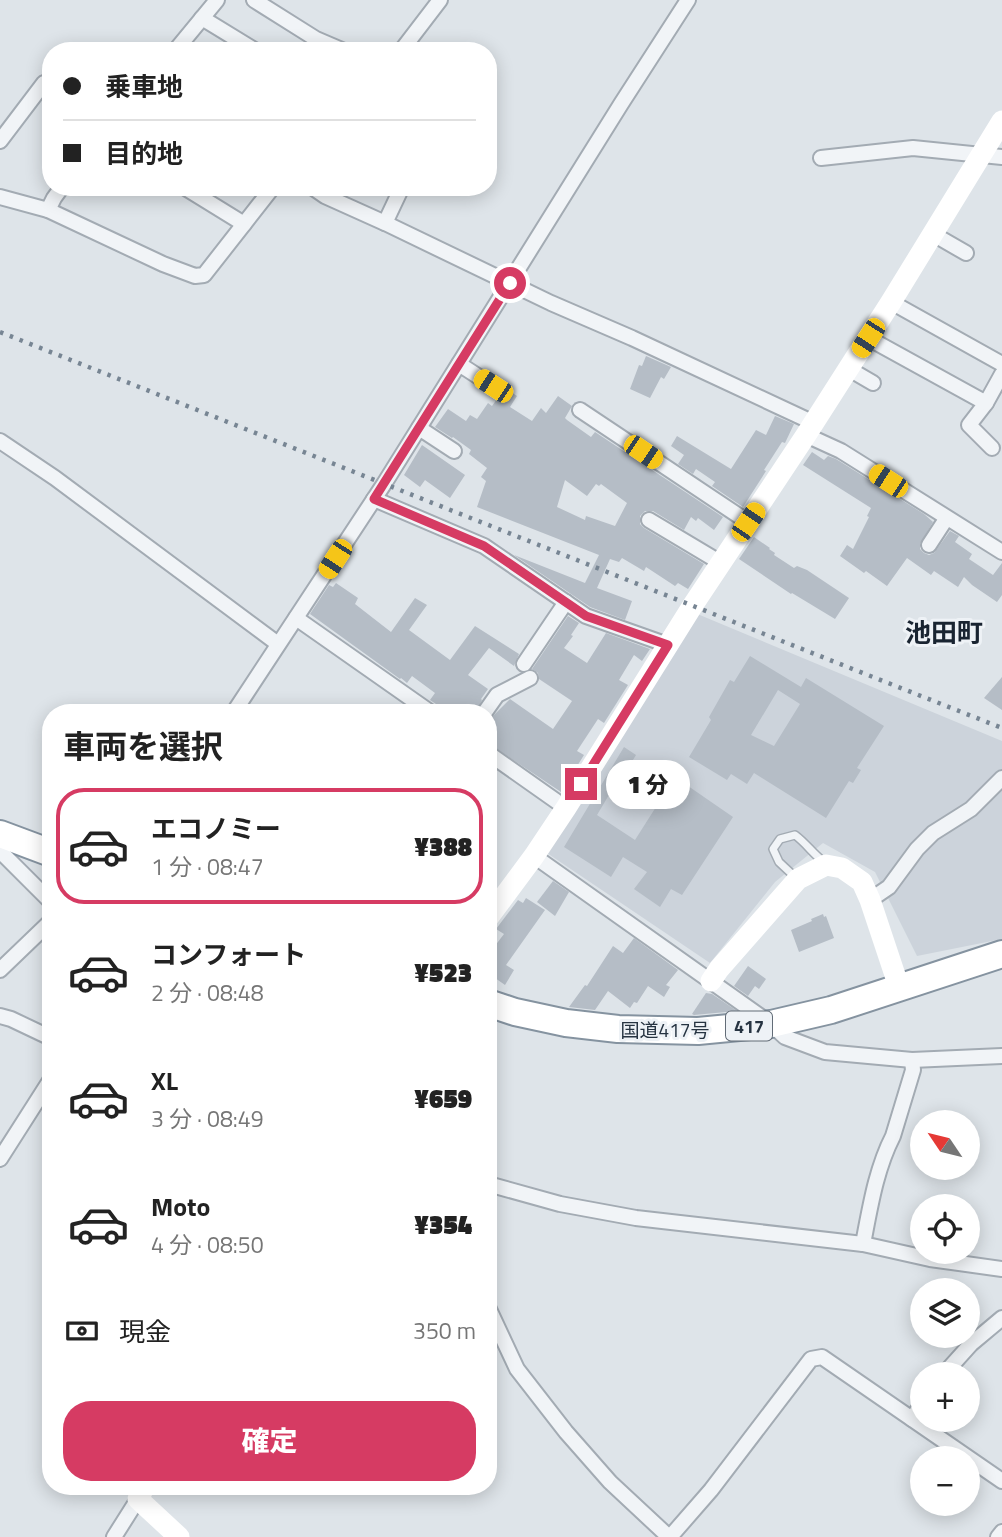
<!DOCTYPE html>
<html lang="ja">
<head>
<meta charset="utf-8">
<style>
  :root { --surface:#fff; --page:#f2f2f2; --text:#222; --muted:#767676; --line:#e0e0e0; --accent:#d63b63 }
  body { margin:0; font-family:"Titillium Web","Noto Sans JP",sans-serif; background:var(--page); color:var(--text); height:100vh; display:flex; flex-direction:column; font-size:26px; white-space:nowrap }
  * { box-sizing:border-box; margin:0 }
  p { font-size:23px; color:var(--muted) }
  .icon { flex:none; width:38px; height:38px; fill:none; stroke:currentColor; stroke-width:2; stroke-linecap:round; stroke-linejoin:round }
  .map { position:relative; flex:1; overflow:hidden }
  .panel { position:absolute; left:42px; top:704px; width:455px; height:791px; display:flex; flex-direction:column; background:var(--surface); border-radius:28px; box-shadow:0 4px 18px #0003 }
  .panel>* { flex:none }
  .guide { position:absolute; left:42px; top:42px; width:455px; height:154px; border-radius:28px; box-shadow:0 4px 18px #0003; display:grid; align-content:center; height:154px; padding:0 21px; background:var(--surface) }
  .needle { width:46px; rotate:305deg }
  .buttons { position:absolute; left:910px; top:1110px; display:grid; gap:14px }
  .buttons a { display:grid; place-items:center; width:70px; height:70px; border-radius:50%; background:var(--surface); box-shadow:0 4px 18px #0003; font-size:35px }
  .end { position:absolute; width:32px; height:32px; margin:-16px; border:9px solid #d63b63; background:#fff; box-shadow:0 0 0 4px #fff }
  .from { border-radius:50% }
  .bubble { position:absolute; height:49px; border-radius:24px; background:var(--surface); box-shadow:0 4px 18px #0003; font-size:23px; font-weight:800; line-height:49px; text-align:center }
  .car { position:absolute; width:21px; height:42px; margin:-21px -10px; border-radius:9px; box-shadow:0 0 5px 2px #0007; background:linear-gradient(#f5c518 24%,#345 0 40%,#f5c518 0 76%,#345 0 86%,#f5c518 0) }
  .guide b { display:flex; align-items:center; gap:24px; height:66px; font-size:26px }
  .guide b+b { border-top:2px solid var(--line) }
  .guide i { width:18px; height:18px; background:var(--text) }
  ul { padding:0; list-style:none }
  li { display:flex; align-items:center; gap:21px; height:116px; margin:0 14px 10px; padding:0 7px; border:4px solid transparent; border-radius:28px }
  li div { flex:1 }
  li b { display:block; font-size:26px }
  li em { font-style:normal; font-weight:800 }
  li.on { border-color:var(--accent) }
  li>.icon { width:63px; height:63px; stroke-width:1.5 }
  h2 { padding:0 21px; font-size:32px; line-height:84px }
  .pay { display:flex; align-items:center; gap:18px; height:77px; padding:0 21px; font-size:26px }
  .pay p { margin-inline-start:auto }
  .cta { display:flex; gap:14px; margin-top:auto; padding:14px 21px }
  .cta a { flex:1; height:80px; border-radius:28px; background:var(--accent); color:#fff; font-size:28px; font-weight:800; line-height:80px; text-align:center }
  .map>svg:first-child { display:block }
  .built { fill:#ccd3db }
  .building { fill:#b5bdc6; fill-rule:evenodd }
  .lines { fill:none; stroke-linecap:round; stroke-linejoin:round }
  .lane-casing { stroke:#a3abb3; stroke-width:10 }
  .street-casing { stroke:#a3abb3; stroke-width:18 }
  .highway-casing { stroke:#8593a0; stroke-width:30 }
  .lane { stroke:#f1f4f7; stroke-width:7 }
  .street { stroke:#f1f4f7; stroke-width:14 }
  .secondary { stroke:#fff; stroke-width:21 }
  .highway { stroke:#fff; stroke-width:26 }
  .rail { stroke:#778593; stroke-width:4.5; stroke-dasharray:3.5 7; stroke-linecap:butt }
  .route { stroke:#d63b63; stroke-width:9 }
  .labels { text-anchor:middle; dominant-baseline:central; stroke-width:6; stroke-linejoin:round; paint-order:stroke }
  .shield { fill:#eef2f6; stroke:#626c77; stroke-width:2 }
  .shield-label { font-size:18px; font-weight:bold; fill:#263341 }
  .street-label { font-size:19px; fill:#263341; stroke:#eef2f6 }
  .district-label { font-size:26px; font-weight:bold; fill:#192431; stroke:#eef2f6 }
</style>
</head>
<body>
<div class="map">
<svg width="1002" height="1537" viewBox="0 0 1002 1537">
  <rect width="100%" height="100%" fill="#dee4e9"/>
  <polygon class="built" points="695,613 1002,741 1002,939 917,956 875,872 823,843 775,882 710,963 547,853"/>
  <g class="building">
    <polygon points="646,356 671,367 664,379 661,377 650,398 630,389 639,365 642,366"/>
    <path d="M505,388l12,8 -7,11 22,14 9,-13 5,5 12,-17 14,10 -7,12 2,2 24,17 4,-5 128,85 -9,13 -16,-12 -2,3 -5,-4 -7,13 -31,-19h-8l-5,5v8l4,4 60,36 -16,25 -10,-6 -3,3 -29,-19 -2,4 -22,-13 -3,4 -9,-3 -13,29 35,13 -7,19 -35,-13 -76,-52 71,28 14,-28 -122,-48 9,-26 -5,-4 6,-9 -18,-14 2,-4 -18,-13 -1,1 -17,-11 13,-18 18,12 4,-6 7,4 11,-16 4,3zM565,480l22,16 9,-12 3,2 2,-2 26,19 -12,23 -29,-10 -1,4 -28,-13z"/>
    <polygon points="775,416 794,424 785,443 782,442 764,470 766,471 743,507 712,486 715,482 696,469 693,474 678,464 684,455 671,446 677,436 731,469 756,430 766,435"/>
    <polygon points="422,445 465,475 450,498 425,480 420,487 404,475"/>
    <polygon points="812,452 824,460 828,456 836,459 924,514 933,522 920,544 920,549 924,553 929,555 934,553 950,531 959,536 955,542 972,554 969,559 993,575 1002,563 1002,595 997,602 972,585 964,577 958,587 934,571 931,575 907,558 887,586 866,571 864,573 840,556 847,545 853,549 869,517 867,516 871,508 803,465"/>
    <polygon points="754,537 770,548 769,549 775,553 774,555 794,568 797,566 807,570 849,598 835,619 792,593 791,594 739,559"/>
    <polygon points="336,583 358,598 355,604 391,632 415,598 427,605 409,630 450,660 475,626 519,654 514,666 489,648 468,675 488,689 481,699 482,700 476,712 467,708 464,712 448,712 430,700 435,693 412,676 407,683 401,678 400,679 310,614 329,585 333,587"/>
    <polygon points="568,616 579,623 571,635 573,636 564,648 587,663 606,633 650,649 642,661 634,655 619,680 628,685 604,723 598,719 577,751 584,755 561,792 488,743 488,721 510,699 553,729 572,701 539,679 538,673 532,669"/>
    <path d="M750,656l51,31 5,-9 78,48 -27,42 4,2 -8,13 -4,-2 -23,37 -72,-45 -7,11 -16,-10 -4,6 -38,-23 22,-37 -2,-3 21,-37 4,2zM778,690l22,14 -26,42 -23,-11z"/>
    <polygon points="1002,677 1002,710 984,698"/>
    <polygon points="624,747 636,755 621,779 619,778 597,815 635,840 675,777 733,817 682,895 671,889 660,907 634,889 647,872 623,857 611,877 564,847"/>
    <polygon points="553,881 569,892 555,916 537,902"/>
    <polygon points="526,898 545,910 506,965 514,970 505,985 488,973 488,955 504,934 496,929 518,900 523,903"/>
    <polygon points="823,914 824,917 826,916 834,938 799,952 791,930 812,921 811,919"/>
    <polygon points="634,938 678,970 666,985 670,987 664,997 648,986 637,1003 634,1002 630,1008 608,991 595,1010 569,1007 585,985 587,986 613,946 623,953"/>
    <polygon points="748,966 766,979 759,989 755,986 748,996 734,986"/>
    <polygon points="706,993 712,994 737,1011 694,1015 692,1014"/>
  </g>
  <g class="lines">
    <g class="lane-casing">
      <path id="lane" d="M795,877l-16,-15 -6,-13 7,-10 15,-4c11,8 18,19 29,27"/>
    </g>
    <g class="street-casing">
      <g id="street">
        <polyline points="254,0 316,39 344,51"/>
        <polyline points="202,18 256,51"/>
        <polyline points="175,51 217,0"/>
        <polyline points="401,51 440,0"/>
        <polyline points="0,141 44,83 51,88"/>
        <polyline points="821,158 913,148 1002,157"/>
        <polyline points="184,187 244,224"/>
        <polyline points="312,187 325,196 385,223 551,303 632,338 814,423"/>
        <polyline points="0,197 48,210 163,264 195,276 204,275 273,187"/>
        <polyline points="48,210 54,198 62,187"/>
        <polyline points="385,223 402,187"/>
        <polyline points="933,234 966,253"/>
        <polyline points="891,302 1002,364"/>
        <polyline points="868,338 986,403 969,425 992,448"/>
        <polyline points="459,364 493,386"/>
        <polyline points="849,369 873,383"/>
        <polyline points="986,403 1002,374"/>
        <polyline points="580,410 748,522"/>
        <polyline points="419,428 454,451"/>
        <polyline points="806,435 841,451 1002,552"/>
        <polyline points="0,441 55,478 278,644"/>
        <polyline points="374,499 484,546 586,616 668,645"/>
        <polyline points="649,520 721,563"/>
        <polyline points="929,545 946,519"/>
        <polyline points="296,618 430,712"/>
        <polyline points="524,664 566,602"/>
        <polyline points="234,712 384,484 621,104 688,0"/>
        <polyline points="485,712 497,695 530,678"/>
        <polyline points="488,753 566,808"/>
        <polyline points="0,851 51,902"/>
        <polyline points="534,856 771,1024 785,1037 825,1052 912,1060 1002,1056"/>
        <polyline points="870,900 889,887 917,849 933,833 971,809 1002,778"/>
        <polyline points="0,970 51,921"/>
        <polyline points="0,1016 11,1019 51,1038"/>
        <polyline points="0,1159 51,1079"/>
        <polyline points="488,1184 560,1204 636,1218 863,1244 930,1259 1002,1269"/>
        <path d="M863,1244c7,-36 13,-75 30,-108l20,-66 -1,-10"/>
        <polyline points="488,1307 517,1369 566,1432 610,1482 669,1537"/>
        <polyline points="944,1374 971,1344 1002,1318"/>
        <polyline points="912,1419 922,1404"/>
        <polyline points="114,1537 138,1499"/>
        <polyline points="670,1537 711,1490 811,1359 822,1357 1002,1481"/>
        <polyline points="998,1537 1002,1532"/>
      </g>
    </g>
    <g class="highway-casing">
      <g id="highway">
        <polyline points="0,834 51,853"/>
        <polyline points="488,1003 515,1012 566,1023 618,1029 698,1031 771,1024 831,1010 1002,954"/>
      </g>
    </g>
    <use href="#lane" class="lane"/>
    <use href="#street" class="street"/>
    <g class="secondary">
      <polyline points="488,918 534,856 566,808 693,605 806,435 891,302 1002,121"/>
      <polyline points="711,981 719,969 798,879 826,865 842,868 862,882 870,900 899,987"/>
      <polyline points="145,1486 138,1499 179,1537"/>
    </g>
    <use href="#highway" class="highway"/>
    <polyline class="rail" points="0,332 1002,728"/>
  </g>
  <g class="lines">
    <polyline class="route" points="510,283 374,499 484,546 586,616 668,645 581,784"/>
  </g>
  <g class="labels">
    <rect class="shield" x="726" y="1011.5" width="46" height="29" rx="5"/>
    <g class="shield-label">
      <text x="749" y="1026">417</text>
    </g>
    <g class="street-label">
      <text x="665" y="1029">国道417号</text>
    </g>
    <g class="district-label">
      <text x="944" y="632">池田町</text>
    </g>
  </g>
</svg>
<div class="buttons">
<a><svg class="needle" viewBox="-14 -14 28 28"><path d="M0-13l5 13h-10z" fill="#e53935"/><path d="M0 13l5-13h-10z" fill="#767676"/></svg></a>
<a><svg class="icon" aria-label="locate" viewBox="0 0 24 24"><circle cx="12" cy="12" r="6"/><path d="M12 2v4M12 18v4M2 12h4M18 12h4"/></svg></a>
<a><svg class="icon" aria-label="layers" viewBox="0 0 24 24"><path d="M12 4l9 5-9 5-9-5zM3 14l9 5 9-5"/></svg></a>
<a>+</a>
<a>−</a>
</div>
<i class="end from" style="left:510px;top:283px"></i>
<i class="end" style="left:581px;top:784px"></i>
<div class="bubble" style="left:606px;top:760px;width:84px">1 分</div>
<i class="car" style="left:868px;top:338px;rotate:213deg"></i>
<i class="car" style="left:493px;top:386px;rotate:303deg"></i>
<i class="car" style="left:643px;top:452px;rotate:124deg"></i>
<i class="car" style="left:888px;top:481px;rotate:303deg"></i>
<i class="car" style="left:748px;top:522px;rotate:34deg"></i>
<i class="car" style="left:335px;top:559px;rotate:213deg"></i>
<div class="guide">
<b><i class="from"></i>乗車地</b>
<b><i></i>目的地</b>
</div>
<section class="panel">
<h2>車両を選択</h2>
<ul>
<li class="on"><svg class="icon" aria-label="car" viewBox="0 0 24 24"><path d="M5 17H2v-5l4-1 3-4h7l3 4 3 1v5h-3M9 17h6M6 11h13"/><circle cx="7" cy="17" r="2"/><circle cx="17" cy="17" r="2"/></svg><div><b>エコノミー</b><p>1 分 · 08:47</p></div><em>¥388</em></li>
<li><svg class="icon" aria-label="car" viewBox="0 0 24 24"><path d="M5 17H2v-5l4-1 3-4h7l3 4 3 1v5h-3M9 17h6M6 11h13"/><circle cx="7" cy="17" r="2"/><circle cx="17" cy="17" r="2"/></svg><div><b>コンフォート</b><p>2 分 · 08:48</p></div><em>¥523</em></li>
<li><svg class="icon" aria-label="car" viewBox="0 0 24 24"><path d="M5 17H2v-5l4-1 3-4h7l3 4 3 1v5h-3M9 17h6M6 11h13"/><circle cx="7" cy="17" r="2"/><circle cx="17" cy="17" r="2"/></svg><div><b>XL</b><p>3 分 · 08:49</p></div><em>¥659</em></li>
<li><svg class="icon" aria-label="car" viewBox="0 0 24 24"><path d="M5 17H2v-5l4-1 3-4h7l3 4 3 1v5h-3M9 17h6M6 11h13"/><circle cx="7" cy="17" r="2"/><circle cx="17" cy="17" r="2"/></svg><div><b>Moto</b><p>4 分 · 08:50</p></div><em>¥354</em></li>
</ul>
<div class="pay"><svg class="icon" aria-label="cash" viewBox="0 0 24 24"><path d="M3 7h18v10H3z"/><circle cx="12" cy="12" r="2"/></svg>現金<p>350 m</p></div>
<div class="cta"><a>確定</a></div>
</section>
</div>
</body>
</html>
